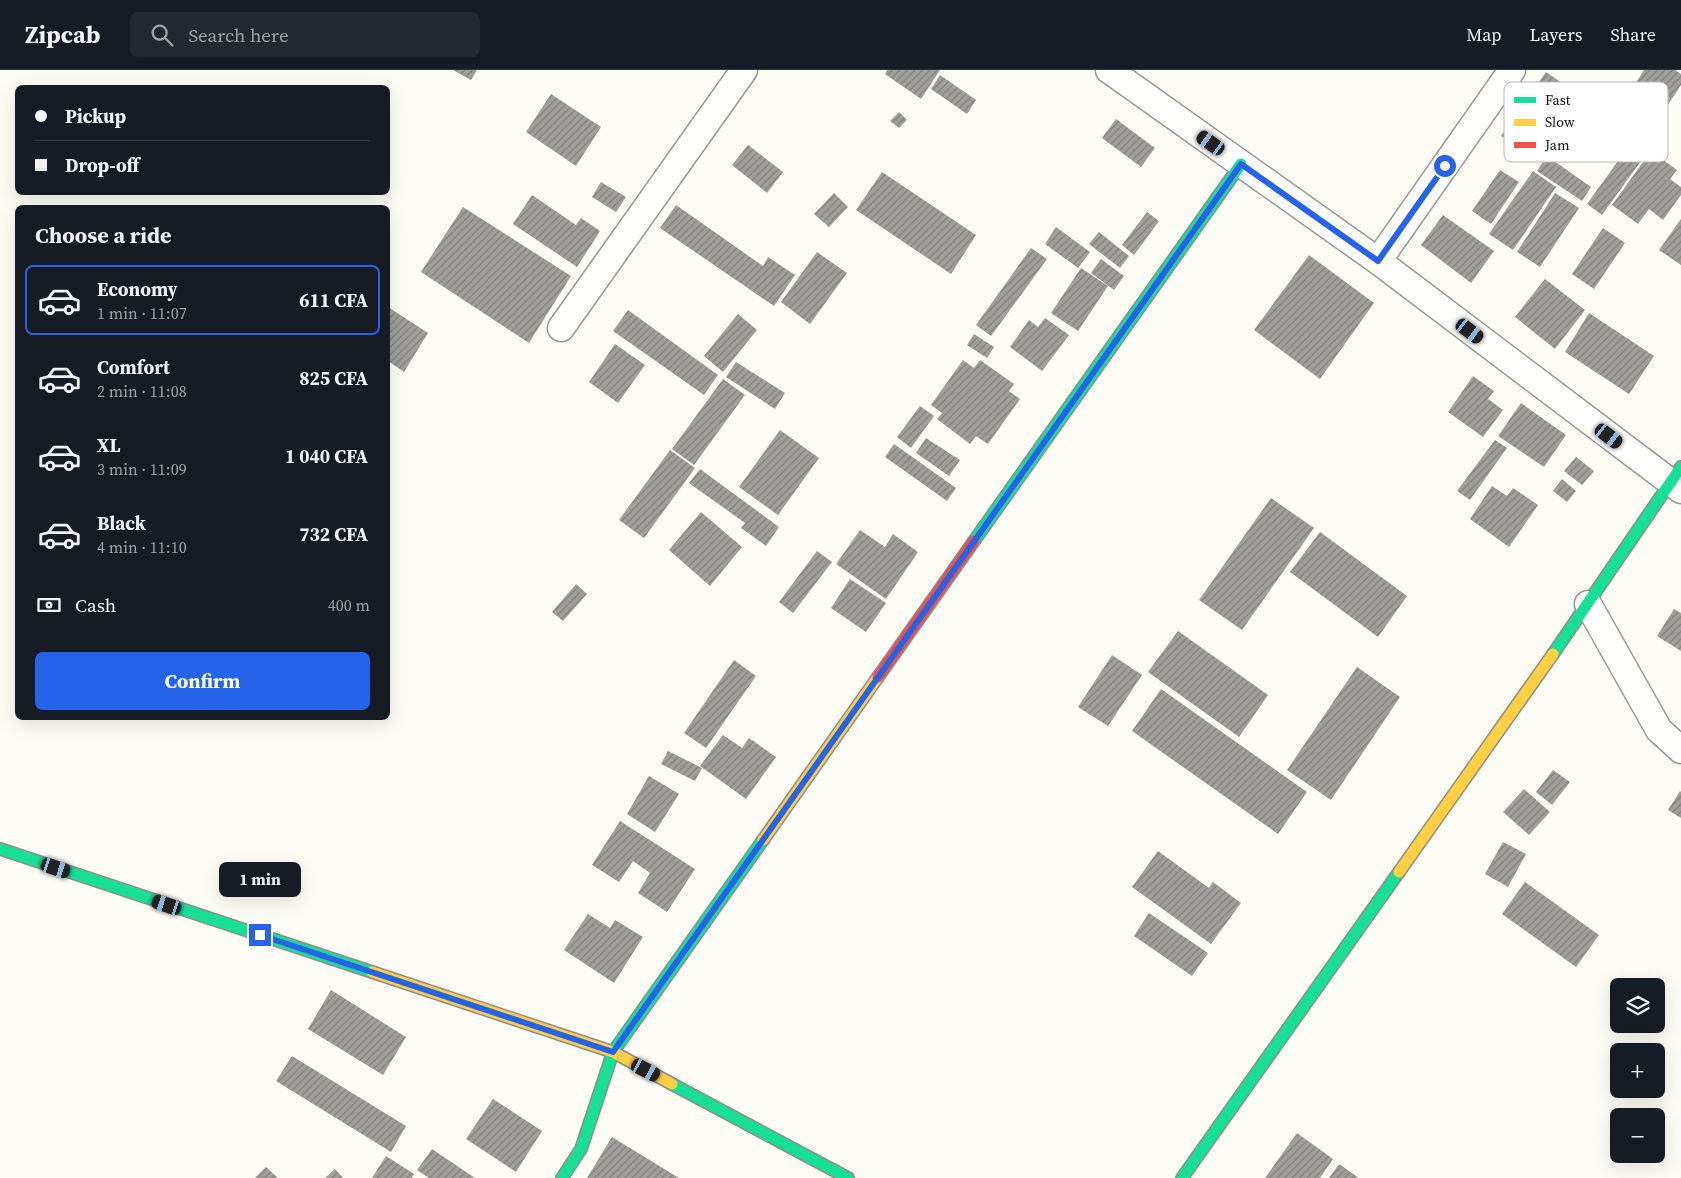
<!DOCTYPE html>
<html lang="en">
<head>
<meta charset="utf-8">
<style>
  :root { --surface:#171b24; --page:#242831; --text:#f1f3f6; --muted:#9ea1a6; --line:#363941; --accent:#2563eb }
  body { margin:0; font-family:"Source Serif 4",serif; background:var(--page); color:var(--text); height:100vh; display:flex; flex-direction:column; font-size:19px; white-space:nowrap }
  * { box-sizing:border-box; margin:0 }
  p { font-size:16px; color:var(--muted) }
  .icon { flex:none; width:28px; height:28px; fill:none; stroke:currentColor; stroke-width:2; stroke-linecap:round; stroke-linejoin:round }
  .map { position:relative; flex:1; overflow:hidden }
  .sheet { position:absolute; left:15px; top:135px; width:375px; height:515px; display:flex; flex-direction:column; background:var(--surface); border-radius:8px; box-shadow:0 5px 20px #0002 }
  .sheet>* { flex:none }
  .hud { position:absolute; left:15px; top:15px; width:375px; height:110px; border-radius:8px; box-shadow:0 5px 20px #0002; display:grid; align-content:center; height:110px; padding:0 20px; background:var(--surface) }
  .fabs { position:absolute; left:1610px; top:908px; display:grid; gap:10px }
  .fabs a { display:grid; place-items:center; width:55px; height:55px; border-radius:8px; background:var(--surface); box-shadow:0 5px 20px #0002; font-size:25px }
  .end { position:absolute; width:22px; height:22px; margin:-11px; border:6px solid #2563eb; background:#fff; box-shadow:0 0 0 2px #fff }
  .from { border-radius:50% }
  .bubble { position:absolute; height:35px; border-radius:8px; background:var(--surface); box-shadow:0 5px 20px #0002; font-size:16px; font-weight:700; line-height:35px; text-align:center }
  .car { position:absolute; width:15px; height:30px; margin:-15px -8px; border-radius:6px; box-shadow:0 0 4px 1px #0007; background:linear-gradient(#222 24%,#8ab4d8 0 40%,#222 0 76%,#8ab4d8 0 86%,#222 0) }
  .hud b { display:flex; align-items:center; gap:18px; height:48px; font-size:19px }
  .hud b+b { border-top:1px solid var(--line) }
  .hud i { width:12px; height:12px; background:var(--text) }
  ul { padding:0; list-style:none }
  li { display:flex; align-items:center; gap:15px; height:70px; margin:0 10px 8px; padding:0 10px; border:2px solid transparent; border-radius:8px }
  li div { flex:1 }
  li b { display:block; font-size:19px }
  li em { font-style:normal; font-weight:700 }
  li.active { border-color:var(--accent) }
  li>.icon { width:45px; height:45px; stroke-width:1.5 }
  h2 { padding:0 20px; font-size:22px; line-height:60px }
  .pay { display:flex; align-items:center; gap:12px; height:55px; padding:0 20px; font-size:19px }
  .pay p { margin-inline-start:auto }
  .primary-button { display:flex; gap:10px; margin-top:auto; padding:10px 20px }
  .primary-button a { flex:1; height:58px; border-radius:8px; background:var(--accent); color:#fff; font-size:20px; font-weight:700; line-height:58px; text-align:center }
  header { display:flex; align-items:center; gap:30px; box-sizing:border-box; height:70px; padding:0 25px; background:var(--surface); border-bottom:1px solid var(--line) }
  header strong { font-size:24px }
  nav { display:flex; gap:28px; margin-inline-start:auto; font-size:18px }
  .search { width:350px; height:45px; background:var(--page); display:flex; align-items:center; gap:12px; box-sizing:border-box; padding:0 18px; border-radius:8px; color:var(--muted); font-size:19px }
  .map>svg:first-child { display:block }
  .building { fill:url(#building-hatch) }
  .lines { fill:none; stroke-linecap:round; stroke-linejoin:round }
  .street-casing { stroke:#979795; stroke-width:29 }
  .fast-casing { stroke:#8e8d8b; stroke-width:14 }
  .slow-casing { stroke:#8e8d8b; stroke-width:14 }
  .jam-casing { stroke:#8e8d8b; stroke-width:14 }
  .street { stroke:#fffffe; stroke-width:26 }
  .fast { stroke:#16e098; stroke-width:11 }
  .slow { stroke:#ffcf43; stroke-width:11 }
  .jam { stroke:#f24e42; stroke-width:11 }
  .route { stroke:#2563eb; stroke-width:6 }
  .key { fill:#fff; stroke:#b8b8b8; stroke-width:1 }
  .key-label { font-size:14px; fill:#111 }
</style>
</head>
<body>
<header>
<strong>Zipcab</strong>
<div class="search"><svg class="icon" aria-label="search" viewBox="0 0 24 24"><circle cx="10" cy="10" r="6"/><path d="M15 15l6 6"/></svg>Search here</div>
<nav><a>Map</a><a>Layers</a><a>Share</a></nav>
</header>
<div class="map">
<svg width="1681" height="1108" viewBox="0 0 1681 1108">
  <defs>
    <pattern id="building-hatch" width="6" height="6" patternUnits="userSpaceOnUse" patternTransform="scale(1.25)"><rect width="6" height="6" fill="#a19f9c"/><path d="M-1 1l2-2M0 6l6-6M5 7l2-2" fill="none" stroke="#82807e"/></pattern>
  </defs>
  <rect width="100%" height="100%" fill="#fdfcf7"/>
  <g class="building">
    <polygon points="453,0 477,0 471,10"/>
    <polygon points="887,0 940,0 921,29 885,4"/>
    <polygon points="1644,0 1675,0 1681,4 1681,15 1660,47 1627,27"/>
    <polygon points="1546,2 1582,27 1537,91 1501,66"/>
    <polygon points="940,5 976,30 967,44 931,19"/>
    <polygon points="551,24 601,57 576,96 526,62"/>
    <polygon points="899,42 907,50 899,58 890,51"/>
    <polygon points="1653,45 1667,55 1602,145 1587,134 1636,66 1638,67"/>
    <polygon points="1116,49 1155,78 1141,97 1102,68"/>
    <polygon points="748,75 783,102 767,123 732,95"/>
    <polygon points="1651,81 1677,100 1670,109 1681,117 1681,125 1663,150 1649,139 1638,154 1612,135"/>
    <polygon points="1547,86 1591,117 1582,131 1537,101"/>
    <polygon points="1500,100 1519,112 1491,154 1472,141"/>
    <polygon points="1533,101 1556,117 1513,180 1489,164"/>
    <polygon points="882,102 976,165 951,204 856,140"/>
    <polygon points="601,112 626,127 616,142 592,127"/>
    <polygon points="834,123 848,137 829,157 814,144"/>
    <polygon points="1555,123 1579,138 1540,197 1517,182"/>
    <polygon points="532,125 576,155 581,148 600,161 577,197 513,154"/>
    <polygon points="676,135 763,196 768,187 795,205 774,236 660,158"/>
    <polygon points="463,137 571,206 529,273 421,202"/>
    <polygon points="1147,142 1159,151 1134,185 1122,175"/>
    <polygon points="1443,145 1494,181 1471,213 1421,175"/>
    <polygon points="1681,149 1681,195 1659,180"/>
    <polygon points="1056,157 1090,182 1078,198 1045,174"/>
    <polygon points="1603,158 1625,173 1594,219 1572,204"/>
    <polygon points="1099,162 1129,186 1120,198 1089,174"/>
    <polygon points="1031,178 1047,189 991,266 976,255"/>
    <polygon points="817,182 847,203 810,254 781,232"/>
    <polygon points="1309,185 1374,233 1320,309 1254,260"/>
    <polygon points="1101,189 1124,206 1114,220 1091,203"/>
    <polygon points="1081,198 1108,216 1078,261 1051,243"/>
    <polygon points="1545,209 1585,240 1555,279 1515,247"/>
    <polygon points="388,237 428,263 404,302 388,291"/>
    <polygon points="628,240 718,305 704,325 613,261"/>
    <polygon points="1589,243 1654,286 1629,324 1565,282"/>
    <polygon points="738,244 757,260 723,302 704,286"/>
    <polygon points="1045,248 1069,265 1042,301 1010,277 1029,250 1038,257"/>
    <polygon points="974,264 994,277 987,288 967,275"/>
    <polygon points="615,274 645,295 618,333 589,312"/>
    <polygon points="963,290 974,298 980,290 1014,314 1009,321 1020,329 988,374 976,366 970,374 937,349 942,343 931,335"/>
    <polygon points="736,292 785,323 775,339 726,307"/>
    <polygon points="1473,306 1494,321 1488,329 1503,340 1483,367 1448,342"/>
    <polygon points="723,309 745,325 694,395 672,379"/>
    <polygon points="1521,333 1566,365 1544,397 1498,366"/>
    <polygon points="920,336 934,346 911,378 897,367"/>
    <polygon points="780,360 819,388 778,445 739,417"/>
    <polygon points="926,368 960,390 949,406 916,383"/>
    <polygon points="1495,370 1507,378 1470,430 1457,421"/>
    <polygon points="894,374 956,418 947,431 885,387"/>
    <polygon points="670,380 695,398 644,468 619,450"/>
    <polygon points="1576,387 1594,401 1582,415 1564,401"/>
    <polygon points="700,399 779,457 766,476 741,458 745,453 689,413"/>
    <polygon points="1562,409 1576,421 1567,432 1553,421"/>
    <polygon points="1492,416 1507,426 1513,418 1538,435 1509,477 1470,449"/>
    <polygon points="1271,428 1314,458 1242,560 1199,530"/>
    <polygon points="701,442 742,477 710,516 669,480"/>
    <polygon points="860,460 885,477 893,464 918,482 886,529 836,494"/>
    <polygon points="1320,462 1407,526 1378,567 1290,502"/>
    <polygon points="817,481 832,492 793,543 779,532"/>
    <polygon points="850,509 886,533 866,562 831,538"/>
    <polygon points="576,514 587,524 563,551 552,542"/>
    <polygon points="1674,539 1681,543 1681,581 1657,566"/>
    <polygon points="1178,561 1268,625 1239,667 1148,602"/>
    <polygon points="1112,585 1142,605 1108,656 1078,637"/>
    <polygon points="734,590 756,606 706,678 684,663"/>
    <polygon points="1357,597 1400,627 1331,730 1287,700"/>
    <polygon points="1161,619 1307,722 1278,764 1132,661"/>
    <polygon points="723,665 742,678 749,668 776,687 746,729 700,696"/>
    <polygon points="668,681 702,698 695,711 661,694"/>
    <polygon points="1553,700 1570,712 1552,735 1536,722"/>
    <polygon points="649,706 679,724 655,762 627,744"/>
    <polygon points="1524,719 1550,742 1529,765 1503,742"/>
    <polygon points="1680,721 1681,722 1681,748 1668,740"/>
    <polygon points="620,751 695,799 667,842 638,823 650,803 633,791 619,812 592,795"/>
    <polygon points="1503,772 1526,784 1508,817 1485,804"/>
    <polygon points="1158,781 1209,818 1213,812 1241,833 1211,874 1132,817"/>
    <polygon points="1525,812 1599,865 1576,897 1502,844"/>
    <polygon points="1149,843 1208,883 1192,906 1134,866"/>
    <polygon points="588,844 610,858 615,850 643,867 614,913 564,880"/>
    <polygon points="331,920 406,967 383,1005 308,959"/>
    <polygon points="292,986 406,1056 391,1082 276,1011"/>
    <polygon points="493,1029 542,1061 516,1102 466,1069"/>
    <polygon points="1297,1063 1333,1089 1320,1108 1265,1108"/>
    <polygon points="612,1067 679,1108 587,1108"/>
    <polygon points="432,1079 475,1108 429,1108 417,1100"/>
    <polygon points="386,1086 414,1104 412,1108 372,1108"/>
    <polygon points="1339,1094 1359,1108 1329,1108"/>
    <polygon points="266,1097 278,1108 255,1108"/>
    <polygon points="335,1099 343,1108 325,1108"/>
  </g>
  <g class="lines">
    <g class="street-casing">
      <g id="street">
        <polyline points="1109,0 1378,191 1681,420"/>
        <polyline points="1378,191 1512,0"/>
        <polyline points="561,258 744,0"/>
        <polyline points="1588,534 1659,660 1681,680"/>
      </g>
    </g>
    <g class="fast-casing">
      <g id="fast">
        <polyline points="974,471 1241,94"/>
        <polyline points="1553,584 1681,397"/>
        <polyline points="0,779 372,902"/>
        <polyline points="672,1014 848,1108"/>
        <polyline points="562,1108 581,1079 613,982 763,770"/>
        <polyline points="1182,1108 1399,802"/>
      </g>
    </g>
    <g class="slow-casing">
      <g id="slow">
        <polyline points="763,770 878,607"/>
        <polyline points="1399,802 1553,584"/>
        <polyline points="372,902 613,982 672,1014"/>
      </g>
    </g>
    <g class="jam-casing">
      <polyline id="jam" points="878,607 974,471"/>
    </g>
    <use href="#street" class="street"/>
    <use href="#fast" class="fast"/>
    <use href="#slow" class="slow"/>
    <use href="#jam" class="jam"/>
  </g>
  <g class="lines">
    <polyline class="route" points="260,865 613,982 1241,94 1378,191 1445,96"/>
  </g>
  <rect x="1504" y="12" width="164" height="80" rx="8" class="key"/>
  <rect x="1514" y="27" width="22" height="6" fill="#16e098"/>
  <rect x="1514" y="49" width="22" height="7" fill="#ffcf43"/>
  <rect x="1514" y="72" width="22" height="6" fill="#f24e42"/>
  <g class="key-label">
    <text x="1545" y="35">Fast</text>
    <text x="1545" y="57">Slow</text>
    <text x="1545" y="80">Jam</text>
  </g>
</svg>
<div class="fabs">
<a><svg class="icon" aria-label="layers" viewBox="0 0 24 24"><path d="M12 4l9 5-9 5-9-5zM3 14l9 5 9-5"/></svg></a>
<a>+</a>
<a>−</a>
</div>
<i class="end from" style="left:1445px;top:96px"></i>
<i class="end" style="left:260px;top:865px"></i>
<div class="bubble" style="left:219px;top:792px;width:82px">1 min</div>
<i class="car" style="left:1211px;top:73px;rotate:305deg"></i>
<i class="car" style="left:1470px;top:261px;rotate:127deg"></i>
<i class="car" style="left:1609px;top:366px;rotate:127deg"></i>
<i class="car" style="left:56px;top:798px;rotate:108deg"></i>
<i class="car" style="left:167px;top:835px;rotate:288deg"></i>
<i class="car" style="left:646px;top:1000px;rotate:118deg"></i>
<div class="hud">
<b><i class="from"></i>Pickup</b>
<b><i></i>Drop-off</b>
</div>
<section class="sheet">
<h2>Choose a ride</h2>
<ul>
<li class="active"><svg class="icon" aria-label="car" viewBox="0 0 24 24"><path d="M5 17H2v-5l4-1 3-4h7l3 4 3 1v5h-3M9 17h6M6 11h13"/><circle cx="7" cy="17" r="2"/><circle cx="17" cy="17" r="2"/></svg><div><b>Economy</b><p>1 min · 11:07</p></div><em>611 CFA</em></li>
<li><svg class="icon" aria-label="car" viewBox="0 0 24 24"><path d="M5 17H2v-5l4-1 3-4h7l3 4 3 1v5h-3M9 17h6M6 11h13"/><circle cx="7" cy="17" r="2"/><circle cx="17" cy="17" r="2"/></svg><div><b>Comfort</b><p>2 min · 11:08</p></div><em>825 CFA</em></li>
<li><svg class="icon" aria-label="car" viewBox="0 0 24 24"><path d="M5 17H2v-5l4-1 3-4h7l3 4 3 1v5h-3M9 17h6M6 11h13"/><circle cx="7" cy="17" r="2"/><circle cx="17" cy="17" r="2"/></svg><div><b>XL</b><p>3 min · 11:09</p></div><em>1 040 CFA</em></li>
<li><svg class="icon" aria-label="car" viewBox="0 0 24 24"><path d="M5 17H2v-5l4-1 3-4h7l3 4 3 1v5h-3M9 17h6M6 11h13"/><circle cx="7" cy="17" r="2"/><circle cx="17" cy="17" r="2"/></svg><div><b>Black</b><p>4 min · 11:10</p></div><em>732 CFA</em></li>
</ul>
<div class="pay"><svg class="icon" aria-label="cash" viewBox="0 0 24 24"><path d="M3 7h18v10H3z"/><circle cx="12" cy="12" r="2"/></svg>Cash<p>400 m</p></div>
<div class="primary-button"><a>Confirm</a></div>
</section>
</div>
</body>
</html>
